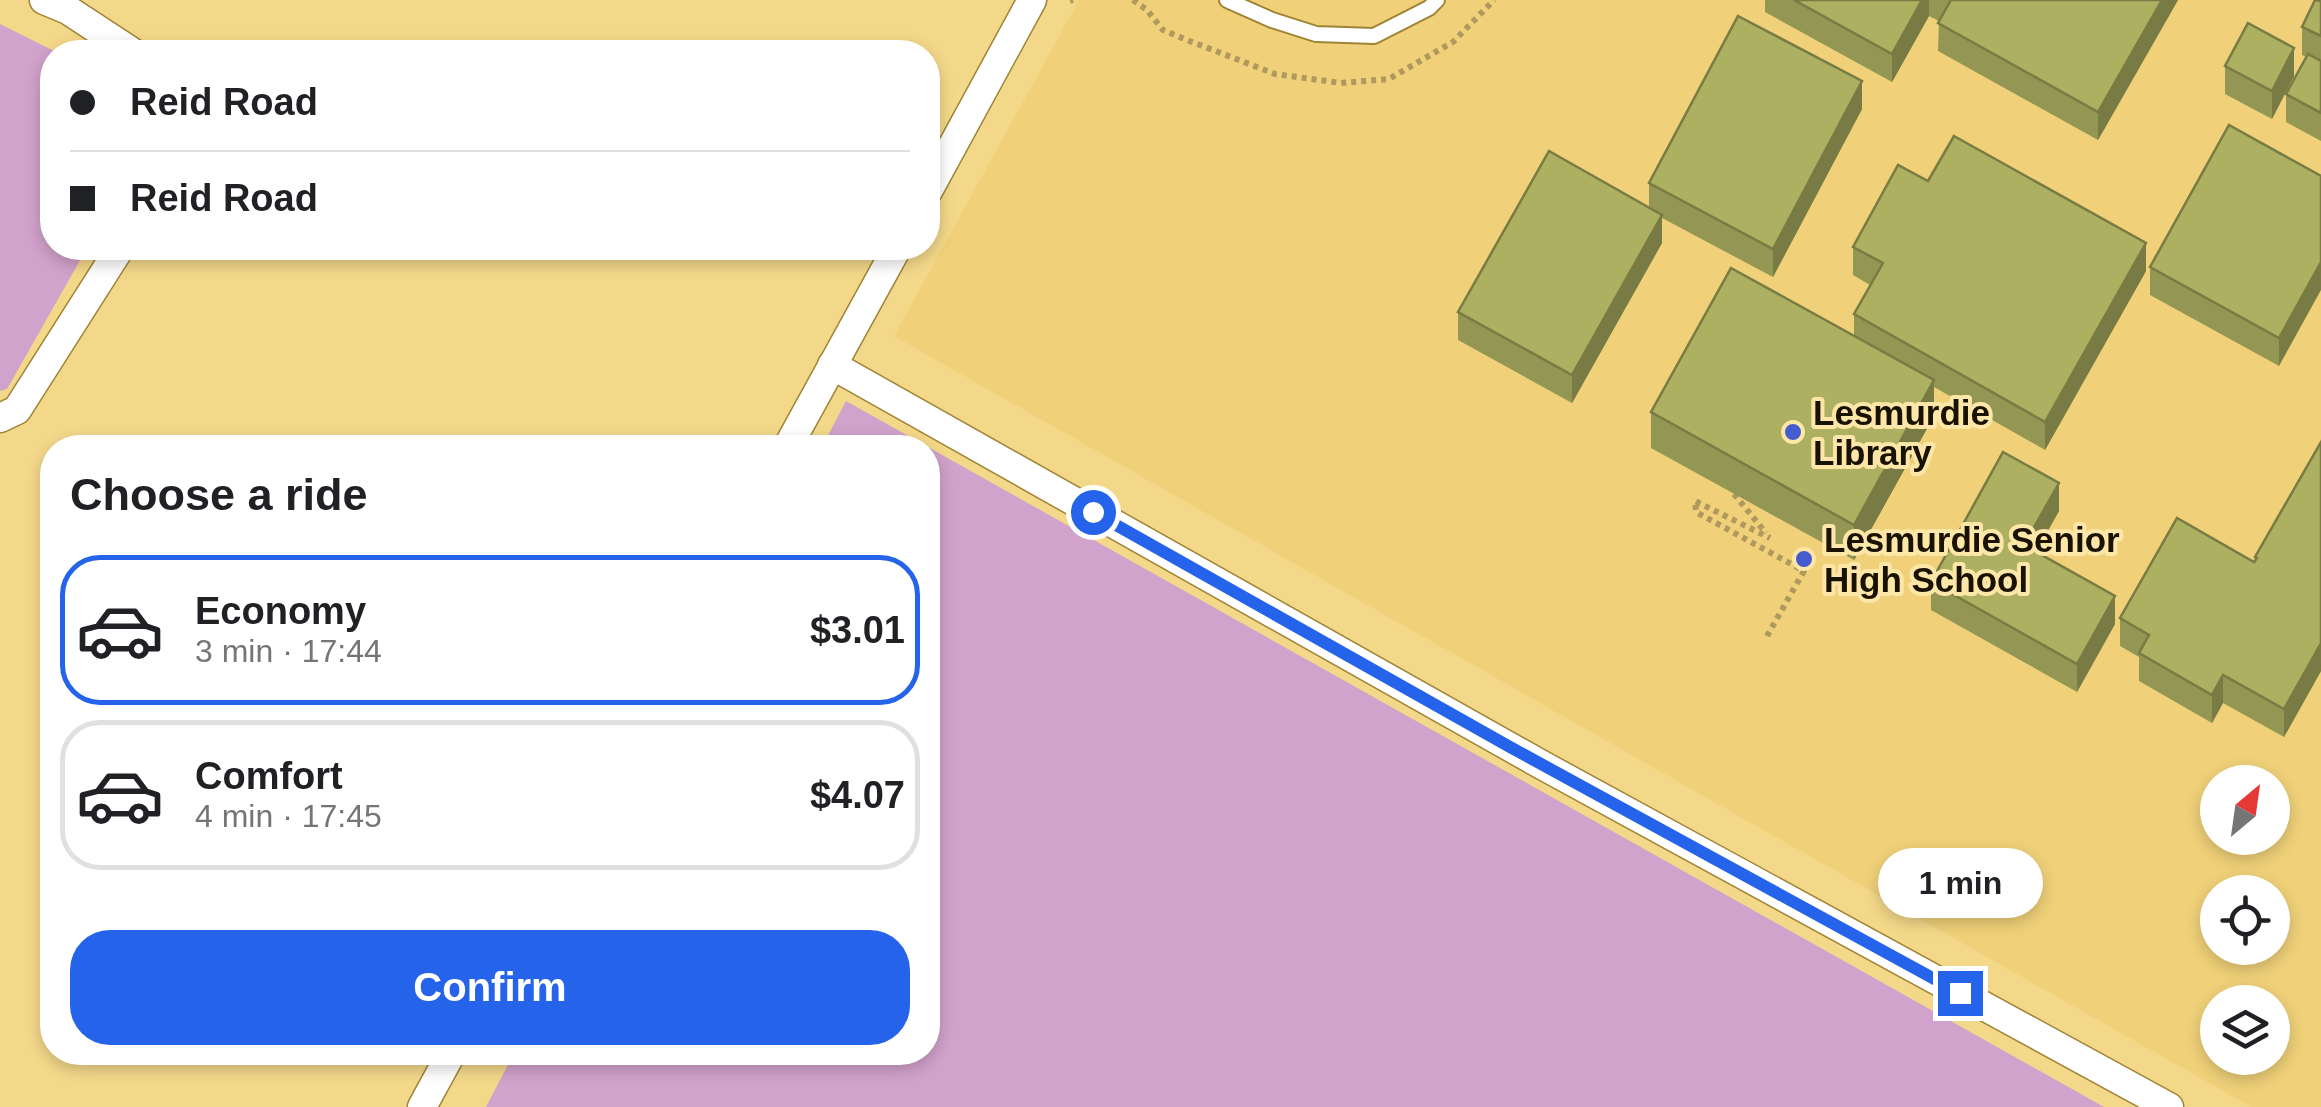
<!DOCTYPE html>
<html lang="en">
<head>
<meta charset="utf-8">
<style>
  :root { --surface:#fff; --page:#f2f2f2; --text:#202124; --muted:#757577; --line:#e0e0e0; --accent:#2563eb }
  body { margin:0; font-family:Helvetica,sans-serif; background:var(--page); color:var(--text); height:100vh; display:flex; flex-direction:column; font-size:38px; white-space:nowrap }
  * { box-sizing:border-box; margin:0 }
  p { font-size:32px; color:var(--muted) }
  .icon { flex:none; width:55px; height:55px; fill:none; stroke:currentColor; stroke-width:2; stroke-linecap:round; stroke-linejoin:round }
  .map { position:relative; flex:1; overflow:hidden }
  .sheet { position:absolute; left:40px; top:435px; width:900px; height:630px; display:flex; flex-direction:column; background:var(--surface); border-radius:40px; box-shadow:0 5px 15px #0003 }
  .sheet>* { flex:none }
  .hud { position:absolute; left:40px; top:40px; width:900px; height:220px; border-radius:40px; box-shadow:0 5px 15px #0003; display:grid; align-content:center; height:220px; padding:0 30px; background:var(--surface) }
  .needle { width:65px; rotate:29deg }
  .tools { position:absolute; left:2200px; top:765px; display:grid; gap:20px }
  .tools a { display:grid; place-items:center; width:90px; height:90px; border-radius:50%; background:var(--surface); box-shadow:0 5px 15px #0003; font-size:50px }
  .end { position:absolute; width:45px; height:45px; margin:-22px; border:12px solid #2563eb; background:#fff; box-shadow:0 0 0 5px #fff }
  .from { border-radius:50% }
  .bubble { position:absolute; height:70px; border-radius:35px; background:var(--surface); box-shadow:0 5px 15px #0003; font-size:32px; font-weight:800; line-height:70px; text-align:center }
  .hud b { display:flex; align-items:center; gap:35px; height:95px; font-size:38px }
  .hud b+b { border-top:2px solid var(--line) }
  .hud i { width:25px; height:25px; background:var(--text) }
  ul { padding:0; list-style:none }
  li { display:flex; align-items:center; gap:30px; height:150px; margin:0 20px 15px; padding:0 10px; border:5px solid var(--line); border-radius:40px }
  li div { flex:1 }
  li b { display:block; font-size:38px }
  li em { font-style:normal; font-weight:800 }
  li.current { border-color:var(--accent) }
  li>.icon { width:90px; height:90px; stroke-width:1.5 }
  h2 { padding:0 30px; font-size:45px; line-height:120px }
  .button { display:flex; gap:20px; margin-top:auto; padding:20px 30px }
  .button a { flex:1; height:115px; border-radius:40px; background:var(--accent); color:#fff; font-size:40px; font-weight:800; line-height:115px; text-align:center }
  .map>svg:first-child { display:block }
  .built { fill:#f0d179; fill-rule:evenodd }
  .green { fill:#d1a2cb }
  .lines { fill:none; stroke-linecap:round; stroke-linejoin:round }
  .service-casing { stroke:#9f8435; stroke-width:18 }
  .minor-casing { stroke:#9f8435; stroke-width:31 }
  .path { stroke:#af995e; stroke-width:6; stroke-dasharray:5 5; stroke-linecap:butt }
  .service { stroke:#fff; stroke-width:14 }
  .minor { stroke:#fff; stroke-width:28 }
  .wall { fill:#949753 }
  .shaded-wall { fill:#787b43 }
  .building { fill:#acb060; stroke:#787b43; stroke-width:2.5 }
  .route { stroke:#2563eb; stroke-width:12 }
  .poi-dot { fill:#455bcf; stroke:#fce6a8; stroke-width:4 }
  .labels { text-anchor:middle; dominant-baseline:central; stroke-width:8; stroke-linejoin:round; paint-order:stroke }
  .poi-label { font-size:35px; font-weight:bold; fill:#1a1200; stroke:#fce6a8; text-anchor:start }
</style>
</head>
<body>
<div class="map">
<svg width="2321" height="1107" viewBox="0 0 2321 1107">
  <rect width="100%" height="100%" fill="#f4d88a"/>
  <path class="built" d="M1079,0h1242v1107h-70l-1357,-771zM2218,782h54v56h-54zM2218,892h54v56h-54zM2218,1002h54v56h-54z"/>
  <g class="green">
    <polygon points="0,24 56,52 52,52 52,248 87,248 7,389 0,391"/>
    <polygon points="846,401 2104,1107 486,1107 514,1053 928,1052 928,448 822,447"/>
  </g>
  <g class="lines">
    <g class="service-casing">
      <polyline id="service" points="1227,0 1272,20 1316,34 1374,36 1429,8 1437,0"/>
    </g>
    <g class="minor-casing">
      <g id="minor">
        <polyline points="44,0 68,10 132,52"/>
        <polyline points="928,191 1032,0"/>
        <polyline points="832,365 1542,765 2169,1107"/>
        <polyline points="0,418 17,410 120,248"/>
        <polyline points="787,448 897,248"/>
        <polyline points="422,1107 452,1052"/>
      </g>
    </g>
    <g class="path">
      <polyline points="1133,0 1147,10 1163,30 1187,40 1275,74 1341,83 1389,79 1453,42 1494,0"/>
      <polyline points="1070,1 1073,0"/>
      <polyline points="1734,494 1766,533"/>
      <polyline points="1767,636 1804,571 1696,512 1695,501 1770,538"/>
    </g>
    <use href="#service" class="service"/>
    <use href="#minor" class="minor"/>
  </g>
  <g class="wall">
    <polygon points="1765,0 2178,0 2098,140 1938,51 1939,21 1929,16 1892,82 1765,12"/>
    <polygon points="2321,1 2321,141 2286,122 2286,94 2306,57 2302,55 2302,27"/>
    <polygon points="2225,66 2294,76 2272,119 2225,94"/>
    <polygon points="1862,109 1773,277 1662,218 1662,243 1572,403 1458,340 1458,312 1649,208 1649,183"/>
    <polygon points="2321,176 2279,366 2150,295 2150,267"/>
    <polygon points="1928,181 2146,271 2045,450 1934,387 1934,416 1854,560 1651,448 1651,412 1854,336 1854,314 1870,285 1853,275 1853,247"/>
    <polygon points="2321,442 2321,671 2284,737 2223,703 2212,723 2139,681 2139,657 2120,646 2120,618 2254,562 2255,557"/>
    <polygon points="2059,511 2036,552 2115,624 2077,692 1931,610 1931,582"/>
  </g>
  <g class="shaded-wall">
    <polygon points="1922,0 1929,0 1929,16 1892,82 1892,54"/>
    <polygon points="2162,0 2178,0 2098,140 2098,112"/>
    <polygon points="2294,48 2294,76 2272,119 2272,91"/>
    <polygon points="1862,81 1862,109 1773,277 1773,249"/>
    <polygon points="1662,215 1662,243 1572,403 1572,375"/>
    <polygon points="2146,243 2146,271 2045,450 2045,422"/>
    <polygon points="2321,262 2321,290 2279,366 2279,338"/>
    <polygon points="1934,380 1934,416 1854,560 1854,525"/>
    <polygon points="2059,483 2059,511 2024,573 2024,545"/>
    <polygon points="2115,596 2115,624 2077,692 2077,664"/>
    <polygon points="2321,643 2321,671 2284,737 2284,709"/>
    <polygon points="2223,675 2223,703 2212,723 2212,695"/>
  </g>
  <g class="building">
    <polygon points="1794,0 1922,0 1892,54"/>
    <polygon points="1951,0 2162,0 2098,112 1938,23"/>
    <polygon points="2315,0 2321,1 2321,36 2302,27"/>
    <polygon points="1738,16 1862,81 1773,249 1649,183"/>
    <polygon points="2248,23 2294,48 2272,91 2225,66"/>
    <polygon points="2308,54 2321,61 2321,113 2286,94"/>
    <polygon points="2229,125 2321,176 2321,262 2279,338 2150,267"/>
    <polygon points="1954,136 2146,243 2045,422 1854,314 1883,263 1853,247 1898,165 1928,181"/>
    <polygon points="1549,151 1662,215 1572,375 1458,312"/>
    <polygon points="1731,268 1934,380 1854,525 1651,412"/>
    <polygon points="2321,442 2321,643 2284,709 2223,675 2212,695 2139,653 2149,635 2120,618 2177,518 2254,562 2257,558 2255,557"/>
    <polygon points="2003,452 2059,483 2024,545 2115,596 2077,664 1931,582"/>
  </g>
  <g class="lines">
    <polyline class="route" points="1093,512 1510,747 1960,993"/>
  </g>
  <g class="poi-dot">
    <circle cx="1793" cy="432" r="10"/>
    <circle cx="1804" cy="559" r="10"/>
  </g>
  <g class="labels">
    <g class="poi-label">
      <text x="1813" y="412">Lesmurdie<tspan x="1813" dy="40">Library</tspan></text>
      <text x="1824" y="539">Lesmurdie Senior<tspan x="1824" dy="40">High School</tspan></text>
    </g>
  </g>
</svg>
<div class="tools">
<a><svg class="needle" viewBox="-14 -14 28 28"><path d="M0-13l5 13h-10z" fill="#e53935"/><path d="M0 13l5-13h-10z" fill="#757577"/></svg></a>
<a><svg class="icon" aria-label="locate" viewBox="0 0 24 24"><circle cx="12" cy="12" r="6"/><path d="M12 2v4M12 18v4M2 12h4M18 12h4"/></svg></a>
<a><svg class="icon" aria-label="layers" viewBox="0 0 24 24"><path d="M12 4l9 5-9 5-9-5zM3 14l9 5 9-5"/></svg></a>
</div>
<i class="end from" style="left:1093px;top:512px"></i>
<i class="end" style="left:1960px;top:993px"></i>
<div class="bubble" style="left:1878px;top:848px;width:165px">1 min</div>
<div class="hud">
<b><i class="from"></i>Reid Road</b>
<b><i></i>Reid Road</b>
</div>
<section class="sheet">
<h2>Choose a ride</h2>
<ul>
<li class="current"><svg class="icon" aria-label="car" viewBox="0 0 24 24"><path d="M5 17H2v-5l4-1 3-4h7l3 4 3 1v5h-3M9 17h6M6 11h13"/><circle cx="7" cy="17" r="2"/><circle cx="17" cy="17" r="2"/></svg><div><b>Economy</b><p>3 min · 17:44</p></div><em>$3.01</em></li>
<li><svg class="icon" aria-label="car" viewBox="0 0 24 24"><path d="M5 17H2v-5l4-1 3-4h7l3 4 3 1v5h-3M9 17h6M6 11h13"/><circle cx="7" cy="17" r="2"/><circle cx="17" cy="17" r="2"/></svg><div><b>Comfort</b><p>4 min · 17:45</p></div><em>$4.07</em></li>
</ul>
<div class="button"><a>Confirm</a></div>
</section>
</div>
</body>
</html>
